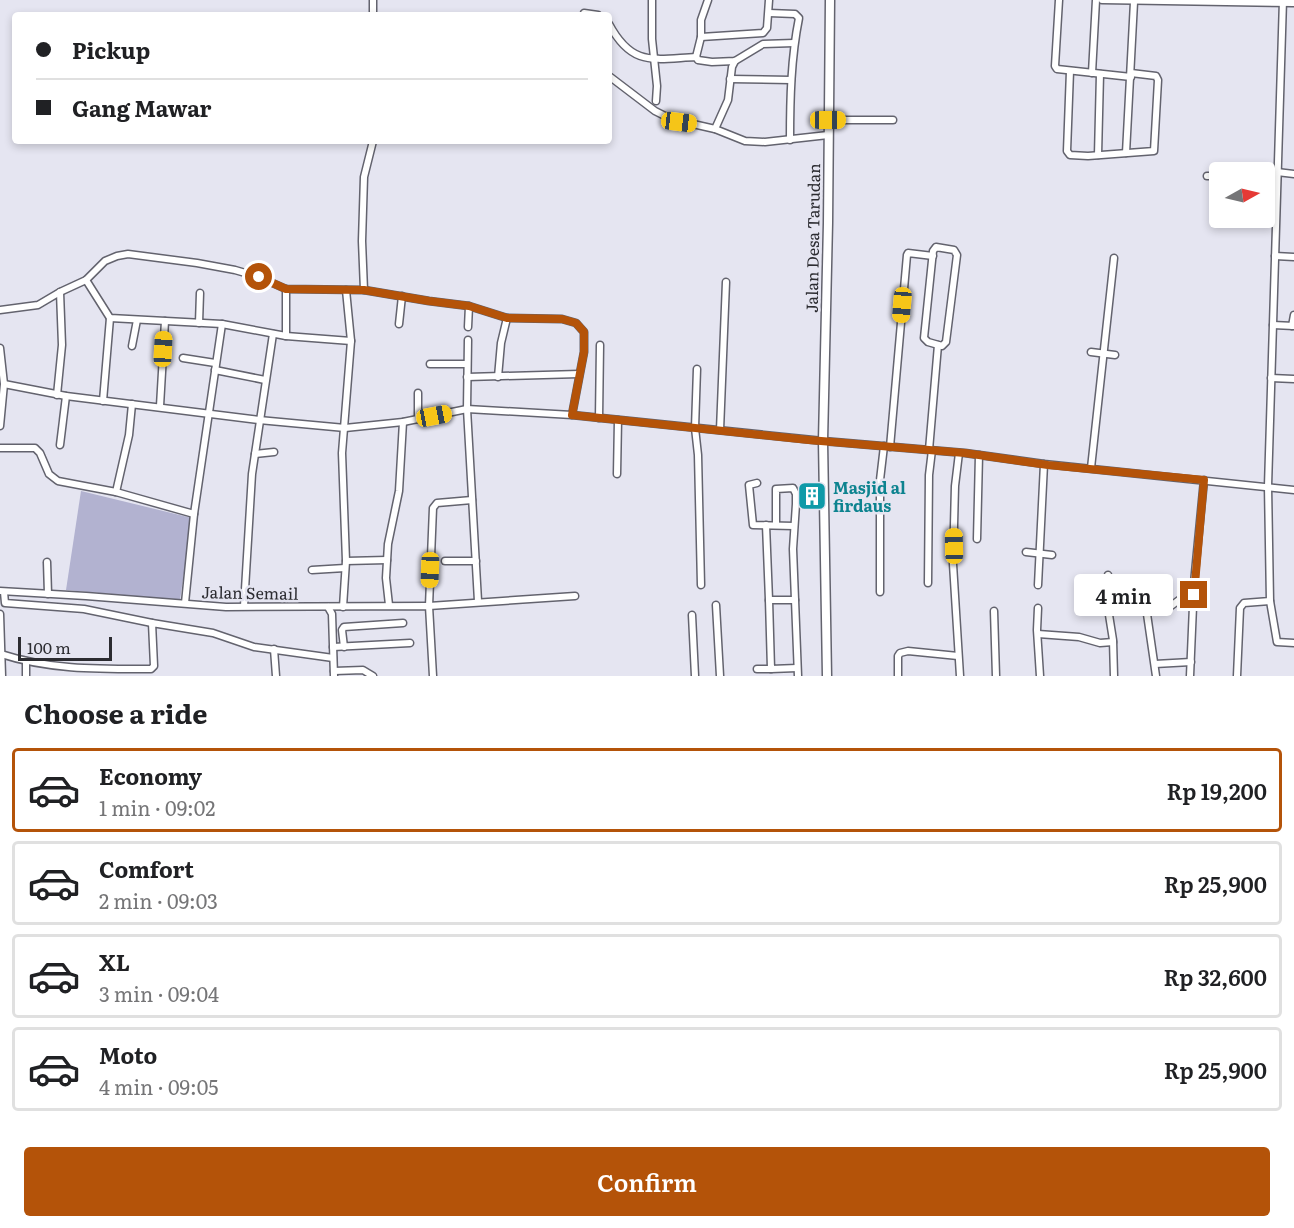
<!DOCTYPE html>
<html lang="en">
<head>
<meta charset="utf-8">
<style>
  :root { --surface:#fff; --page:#f2f2f2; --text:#202124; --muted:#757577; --line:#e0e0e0; --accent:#b45309 }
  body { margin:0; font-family:Literata,serif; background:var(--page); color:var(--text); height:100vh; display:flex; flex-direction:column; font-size:22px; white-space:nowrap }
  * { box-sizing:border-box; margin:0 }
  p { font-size:20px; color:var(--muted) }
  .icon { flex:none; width:33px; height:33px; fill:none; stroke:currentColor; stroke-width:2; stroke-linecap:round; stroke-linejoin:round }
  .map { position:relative; height:676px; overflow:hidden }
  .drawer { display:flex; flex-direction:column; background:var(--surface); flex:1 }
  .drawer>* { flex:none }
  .top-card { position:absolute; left:12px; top:12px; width:600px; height:132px; border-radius:6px; box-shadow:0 3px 9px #0003; display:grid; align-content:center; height:132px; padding:0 24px; background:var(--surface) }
  .needle { width:39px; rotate:82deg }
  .buttons { position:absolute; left:1209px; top:162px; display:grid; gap:12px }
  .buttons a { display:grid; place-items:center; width:66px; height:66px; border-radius:6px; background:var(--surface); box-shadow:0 3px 9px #0003; font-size:30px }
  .scale { position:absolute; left:18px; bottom:15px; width:94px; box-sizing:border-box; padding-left:6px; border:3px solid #2c2c31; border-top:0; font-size:16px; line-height:21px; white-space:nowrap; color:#2c2c31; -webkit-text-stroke:4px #e5e5f1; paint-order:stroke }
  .end { position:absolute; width:27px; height:27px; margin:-14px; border:8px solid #b45309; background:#fff; box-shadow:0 0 0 3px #fff }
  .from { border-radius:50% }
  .bubble { position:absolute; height:42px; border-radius:6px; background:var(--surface); box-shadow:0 3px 9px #0003; font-size:20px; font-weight:600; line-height:42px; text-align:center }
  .car { position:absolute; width:18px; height:36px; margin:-18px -9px; border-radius:8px; box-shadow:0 0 4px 2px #0007; background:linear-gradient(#f5c518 24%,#345 0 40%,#f5c518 0 76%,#345 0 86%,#f5c518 0) }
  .top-card b { display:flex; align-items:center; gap:21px; height:57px; font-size:22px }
  .top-card b+b { border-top:2px solid var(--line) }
  .top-card i { width:15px; height:15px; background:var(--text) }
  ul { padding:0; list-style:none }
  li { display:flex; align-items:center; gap:18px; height:84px; margin:0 12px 9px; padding:0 12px; border:3px solid var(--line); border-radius:6px }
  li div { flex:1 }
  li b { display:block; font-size:22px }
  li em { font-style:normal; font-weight:600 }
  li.on { border-color:var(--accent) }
  li>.icon { width:54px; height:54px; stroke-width:1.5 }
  h2 { padding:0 24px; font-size:27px; line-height:72px }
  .cta { display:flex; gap:12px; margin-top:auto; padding:12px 24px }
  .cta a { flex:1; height:69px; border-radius:6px; background:var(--accent); color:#fff; font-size:24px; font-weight:600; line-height:69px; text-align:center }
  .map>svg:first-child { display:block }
  .garden { fill:#b2b2d0 }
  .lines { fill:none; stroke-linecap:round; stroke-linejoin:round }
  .street-casing { stroke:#63636e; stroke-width:9 }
  .secondary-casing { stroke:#63636e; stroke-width:11 }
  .street { stroke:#fff; stroke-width:6 }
  .secondary { stroke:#fff; stroke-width:8 }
  .route { stroke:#b45309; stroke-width:8 }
  .labels { text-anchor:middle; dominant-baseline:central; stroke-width:5; stroke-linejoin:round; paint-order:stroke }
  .street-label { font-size:16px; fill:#2c2c31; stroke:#e5e5f1 }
  .culture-label { font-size:16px; font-weight:bold; fill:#0d838f; stroke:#e5e5f1; text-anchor:start }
</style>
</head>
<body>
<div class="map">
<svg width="1294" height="676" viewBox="0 0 1294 676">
  <rect width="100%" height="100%" fill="#e5e5f1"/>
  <polygon class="garden" points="81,491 192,518 180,600 66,590"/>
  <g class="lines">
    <g class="street-casing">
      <g id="street">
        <polyline points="373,0 373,15"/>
        <polyline points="652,0 652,39 657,86 656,101"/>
        <polyline points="1059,0 1055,66 1057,69 1131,77"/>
        <polyline points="1102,0 1294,3"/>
        <polyline points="584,13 598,15"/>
        <path d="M769,13l26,1 4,4c-8,40 -9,81 -9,122"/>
        <path d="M609,24c23,43 44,35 87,33l2,3 14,2 23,-1 28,-17 31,-1"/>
        <polyline points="701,37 763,33 767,28 769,0"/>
        <polyline points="696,57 701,37 701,20 708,0"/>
        <polyline points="1070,71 1067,151 1070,155 1088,156 1154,151 1158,80 1156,76 1131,73"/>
        <polyline points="1092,73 1096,0"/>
        <polyline points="609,76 655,111 671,119 715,129 745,141 765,142 828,135"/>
        <polyline points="730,79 791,80"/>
        <polyline points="828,120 893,120"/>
        <polyline points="715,129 728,100 732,67 735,61"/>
        <polyline points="1126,153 1134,2"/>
        <polyline points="1098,155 1100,74"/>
        <polyline points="1277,172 1294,174"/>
        <polyline points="1207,176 1220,176"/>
        <polyline points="1264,178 1277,179"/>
        <polygon points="936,247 954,250 957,255 946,342 942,346 928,342 924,338 933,251"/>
        <polyline points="1275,256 1294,257"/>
        <polyline points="86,280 110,318 222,324 286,336 351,341"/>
        <polyline points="286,289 286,336"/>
        <polyline points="364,290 362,241 364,177 373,141"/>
        <polyline points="0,310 38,305 60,292 86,280 105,261 117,256 128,254 197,263 235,270 259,277 286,289 364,290 429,301 469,306 507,318 562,319 576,323 584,332 584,352 572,415"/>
        <polyline points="199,323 200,293"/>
        <polyline points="399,324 402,296"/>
        <polyline points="1273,325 1294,326"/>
        <polyline points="1292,326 1294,315"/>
        <polyline points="468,327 469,306"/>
        <polyline points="468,340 467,409 478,601"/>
        <polyline points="132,346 137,320"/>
        <polyline points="0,348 4,384 0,426"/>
        <polyline points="1091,352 1115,355"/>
        <polyline points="183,358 215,363"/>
        <polyline points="430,364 467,364"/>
        <polyline points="697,369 695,428 698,455 701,585"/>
        <polyline points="215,370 265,380"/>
        <polyline points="467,377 579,374"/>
        <polyline points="498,377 501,343 507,318"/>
        <polyline points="1271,378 1294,379"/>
        <polyline points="4,384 66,396 259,420 345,428 403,422 467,409 572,415 823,441 965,453 1044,464 1294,490"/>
        <polyline points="57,395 62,345 60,292"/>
        <polyline points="103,401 110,318"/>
        <polyline points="160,406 165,321"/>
        <polyline points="599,418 600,345"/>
        <polyline points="418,419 418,393"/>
        <polyline points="720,430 726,282"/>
        <polyline points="60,445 66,396"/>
        <polyline points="890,447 907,255 908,253 933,256"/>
        <polyline points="0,448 35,448 40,453 49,474 58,481 116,492 194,514"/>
        <polyline points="929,450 938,345"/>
        <polyline points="959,453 955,486 953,564 960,676"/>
        <polyline points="255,454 274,452"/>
        <polyline points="1091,468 1114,258"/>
        <polyline points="617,474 618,420"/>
        <polyline points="757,483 749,485 753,525 794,526"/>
        <polyline points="116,492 129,435 132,404"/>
        <polyline points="472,500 437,503 433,508 429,606 575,596"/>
        <polyline points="766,525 769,600 795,600"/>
        <polyline points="776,525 776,489 793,488 796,494 796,504 793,549 798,676"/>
        <polyline points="977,539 979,455"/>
        <polyline points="1026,552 1052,555"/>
        <polyline points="346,561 387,560"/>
        <polyline points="445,561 476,561"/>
        <polyline points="47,562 48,594"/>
        <polyline points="312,570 345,568"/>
        <polyline points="1108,575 1106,596 1113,640 1114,676"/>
        <polyline points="928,583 929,475 932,450"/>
        <polyline points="1038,585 1044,464"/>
        <polyline points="0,591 86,596 226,607 429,606 433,676"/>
        <polyline points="4,592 5,603 84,609 152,623"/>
        <polyline points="880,592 880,480 884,446"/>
        <polyline points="769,600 771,669 797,668"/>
        <polyline points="1270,601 1277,642 1294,643"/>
        <polyline points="185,603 194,514 222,324"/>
        <polyline points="389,605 386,578 388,544 399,491 403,422"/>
        <polyline points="716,605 720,676"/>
        <polyline points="244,606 252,474 273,334"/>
        <polyline points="328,607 332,614 334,676"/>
        <polyline points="343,607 346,561 342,453 351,341 346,290"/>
        <polyline points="1038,608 1037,630 1040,676"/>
        <polyline points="994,611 996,676"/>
        <polyline points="0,614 2,676"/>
        <polyline points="692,615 695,676"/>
        <polyline points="1038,634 1079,637 1100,643 1113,642"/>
        <polyline points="333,647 410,643"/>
        <polyline points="344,647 342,630 344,627 403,623"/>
        <polyline points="274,649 276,676"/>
        <path d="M1,654c49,16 99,15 150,15l3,-3 -2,-43 61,10 41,14 79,11"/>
        <polyline points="26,662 26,676"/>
        <polyline points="1155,664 1191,662"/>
        <polyline points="757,669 771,669"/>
        <polyline points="334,671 363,670 373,676"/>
        <polyline points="898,676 898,656 900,653 908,651 958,656"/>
        <polyline points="1156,676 1147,614 1148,608 1171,606 1183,597 1194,595"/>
        <polyline points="1190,676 1194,583 1204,480"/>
        <polyline points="1237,676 1240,608 1244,603 1270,601 1268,486 1283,0"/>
      </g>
    </g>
    <g class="secondary-casing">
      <polyline id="secondary" points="827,676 823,441 828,223 830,0"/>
    </g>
    <use href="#street" class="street"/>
    <use href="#secondary" class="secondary"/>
  </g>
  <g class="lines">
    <polyline class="route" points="259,277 286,289 364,290 429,301 469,306 507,318 562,319 576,323 584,332 584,352 572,415 809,440 965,453 1048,465 1204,480 1194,595"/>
  </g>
  <defs>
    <g id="building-square" transform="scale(1.5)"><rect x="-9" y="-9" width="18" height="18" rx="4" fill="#0f9aa8" stroke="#e5e5f1"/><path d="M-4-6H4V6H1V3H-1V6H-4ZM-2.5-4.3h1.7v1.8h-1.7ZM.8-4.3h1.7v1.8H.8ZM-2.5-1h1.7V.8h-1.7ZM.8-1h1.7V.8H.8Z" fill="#fff"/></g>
  </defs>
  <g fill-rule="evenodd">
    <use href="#building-square" x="812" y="496"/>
  </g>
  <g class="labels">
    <g class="street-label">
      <text transform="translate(812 238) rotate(-89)">Jalan Desa Tarudan</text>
      <text transform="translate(250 592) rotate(1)">Jalan Semail</text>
    </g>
    <g class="culture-label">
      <text x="833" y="487">Masjid al<tspan x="833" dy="18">firdaus</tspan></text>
    </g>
  </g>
</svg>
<div class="buttons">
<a><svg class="needle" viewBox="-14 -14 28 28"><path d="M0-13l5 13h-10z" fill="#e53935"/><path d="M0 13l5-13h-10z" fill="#757577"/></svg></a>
</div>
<div class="scale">100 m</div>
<i class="end from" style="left:259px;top:277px"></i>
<i class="end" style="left:1194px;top:595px"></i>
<div class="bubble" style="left:1074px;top:574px;width:99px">4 min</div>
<i class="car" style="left:828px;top:120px;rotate:90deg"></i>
<i class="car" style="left:679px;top:122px;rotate:97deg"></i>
<i class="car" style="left:902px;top:305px;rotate:185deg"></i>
<i class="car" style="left:163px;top:349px;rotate:3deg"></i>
<i class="car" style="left:434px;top:416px;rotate:79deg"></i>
<i class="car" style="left:954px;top:546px;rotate:359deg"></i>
<i class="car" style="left:430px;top:570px;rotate:182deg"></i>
<div class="top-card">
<b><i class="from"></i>Pickup</b>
<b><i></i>Gang Mawar</b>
</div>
</div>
<section class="drawer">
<h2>Choose a ride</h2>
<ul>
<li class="on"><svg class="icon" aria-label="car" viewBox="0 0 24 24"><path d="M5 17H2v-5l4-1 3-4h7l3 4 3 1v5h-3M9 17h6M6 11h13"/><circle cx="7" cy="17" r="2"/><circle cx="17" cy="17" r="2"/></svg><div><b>Economy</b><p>1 min · 09:02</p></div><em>Rp 19,200</em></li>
<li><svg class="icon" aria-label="car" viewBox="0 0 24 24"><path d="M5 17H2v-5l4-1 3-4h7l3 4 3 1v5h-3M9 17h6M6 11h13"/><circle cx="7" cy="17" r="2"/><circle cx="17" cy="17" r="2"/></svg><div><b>Comfort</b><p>2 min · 09:03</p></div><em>Rp 25,900</em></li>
<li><svg class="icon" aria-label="car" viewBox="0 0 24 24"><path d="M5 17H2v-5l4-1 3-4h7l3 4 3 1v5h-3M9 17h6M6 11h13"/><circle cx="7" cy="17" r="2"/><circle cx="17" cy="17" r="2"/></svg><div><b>XL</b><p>3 min · 09:04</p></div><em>Rp 32,600</em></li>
<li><svg class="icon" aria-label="car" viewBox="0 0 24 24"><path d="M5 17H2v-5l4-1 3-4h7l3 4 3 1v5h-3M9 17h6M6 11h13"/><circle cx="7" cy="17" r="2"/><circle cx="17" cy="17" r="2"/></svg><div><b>Moto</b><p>4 min · 09:05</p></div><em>Rp 25,900</em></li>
</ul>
<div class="cta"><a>Confirm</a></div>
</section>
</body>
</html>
